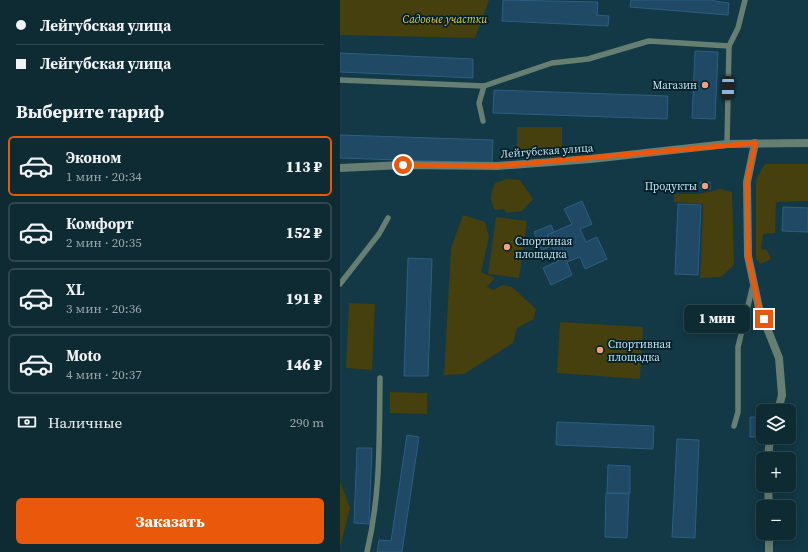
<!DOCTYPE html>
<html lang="ru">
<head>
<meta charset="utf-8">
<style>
  :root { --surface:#0e2b34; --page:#1c3740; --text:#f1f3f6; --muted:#9ba7ac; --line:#2e474f; --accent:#ea580c }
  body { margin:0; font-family:"Source Serif 4",serif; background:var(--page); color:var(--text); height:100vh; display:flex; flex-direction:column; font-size:15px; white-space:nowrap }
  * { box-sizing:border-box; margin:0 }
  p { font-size:13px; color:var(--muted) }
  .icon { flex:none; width:22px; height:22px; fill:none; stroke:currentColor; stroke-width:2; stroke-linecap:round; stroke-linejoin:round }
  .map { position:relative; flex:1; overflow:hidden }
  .drawer { display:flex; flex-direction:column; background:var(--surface); width:340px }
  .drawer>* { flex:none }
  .guide { display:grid; align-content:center; height:88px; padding:0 16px; background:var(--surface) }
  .controls { position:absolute; left:416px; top:404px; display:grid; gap:8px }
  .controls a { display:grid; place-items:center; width:40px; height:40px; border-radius:6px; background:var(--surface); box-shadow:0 2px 10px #0003,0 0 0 1px var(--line); font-size:20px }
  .end { position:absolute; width:18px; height:18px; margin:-9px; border:5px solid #ea580c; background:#fff; box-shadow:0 0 0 2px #fff }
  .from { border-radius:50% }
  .bubble { position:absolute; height:28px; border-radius:6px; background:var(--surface); box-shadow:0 2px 10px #0003,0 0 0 1px var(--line); font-size:13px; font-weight:800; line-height:28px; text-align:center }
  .car { position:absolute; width:12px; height:24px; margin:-12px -6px; border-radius:5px; box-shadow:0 0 3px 1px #0007; background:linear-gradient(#222 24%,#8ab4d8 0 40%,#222 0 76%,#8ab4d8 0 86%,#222 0) }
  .guide b { display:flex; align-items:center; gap:14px; height:38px; font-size:15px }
  .guide b+b { border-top:1px solid var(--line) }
  .guide i { width:10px; height:10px; background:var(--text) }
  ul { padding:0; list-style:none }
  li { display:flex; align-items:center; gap:12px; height:60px; margin:0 8px 6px; padding:0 8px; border:2px solid var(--line); border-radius:6px }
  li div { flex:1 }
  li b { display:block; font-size:15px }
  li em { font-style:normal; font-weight:800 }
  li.selected { border-color:var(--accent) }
  li>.icon { width:36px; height:36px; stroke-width:1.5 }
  h2 { padding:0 16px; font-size:18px; line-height:48px }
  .pay { display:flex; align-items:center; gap:10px; height:44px; padding:0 16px; font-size:15px }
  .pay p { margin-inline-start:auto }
  .action { display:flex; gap:8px; margin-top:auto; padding:8px 16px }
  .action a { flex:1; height:46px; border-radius:6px; background:var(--accent); color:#fff; font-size:16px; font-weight:800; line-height:46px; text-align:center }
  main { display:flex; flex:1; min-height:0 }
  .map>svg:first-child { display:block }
  .green { fill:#463f0e }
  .building { fill:#1f4965; stroke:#2c5f83 }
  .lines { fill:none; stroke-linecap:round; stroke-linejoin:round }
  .service { stroke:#667f72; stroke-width:5.5 }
  .minor { stroke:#667f72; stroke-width:8 }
  .route { stroke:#ea580c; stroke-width:5 }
  .poi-dot { fill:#f2a081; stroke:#011f29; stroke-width:1.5 }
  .labels { text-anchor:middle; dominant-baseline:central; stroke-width:3.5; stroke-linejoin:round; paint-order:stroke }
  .park-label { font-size:11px; font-style:italic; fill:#e7d342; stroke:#011f29 }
  .poi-label { font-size:11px; fill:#c2e5f1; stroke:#011f29; text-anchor:end }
  .street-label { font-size:11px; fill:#c2e5f1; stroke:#011f29 }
</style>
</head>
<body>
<main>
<section class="drawer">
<div class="guide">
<b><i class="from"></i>Лейгубская улица</b>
<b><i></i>Лейгубская улица</b>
</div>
<h2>Выберите тариф</h2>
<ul>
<li class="selected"><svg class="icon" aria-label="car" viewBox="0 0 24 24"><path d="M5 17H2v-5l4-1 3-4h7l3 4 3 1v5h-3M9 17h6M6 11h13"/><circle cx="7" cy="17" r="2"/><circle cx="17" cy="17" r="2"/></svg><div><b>Эконом</b><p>1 мин · 20:34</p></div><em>113 ₽</em></li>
<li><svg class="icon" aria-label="car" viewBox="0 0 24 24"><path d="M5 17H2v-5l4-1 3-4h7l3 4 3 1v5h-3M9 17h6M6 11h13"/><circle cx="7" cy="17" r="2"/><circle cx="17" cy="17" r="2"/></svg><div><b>Комфорт</b><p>2 мин · 20:35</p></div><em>152 ₽</em></li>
<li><svg class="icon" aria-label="car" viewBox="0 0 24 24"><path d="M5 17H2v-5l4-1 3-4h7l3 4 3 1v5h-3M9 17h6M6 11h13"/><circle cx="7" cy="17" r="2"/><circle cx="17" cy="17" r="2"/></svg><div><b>XL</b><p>3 мин · 20:36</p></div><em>191 ₽</em></li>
<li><svg class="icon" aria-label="car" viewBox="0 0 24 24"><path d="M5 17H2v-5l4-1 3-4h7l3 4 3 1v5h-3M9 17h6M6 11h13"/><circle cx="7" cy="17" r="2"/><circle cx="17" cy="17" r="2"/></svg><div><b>Moto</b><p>4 мин · 20:37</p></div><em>146 ₽</em></li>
</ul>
<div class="pay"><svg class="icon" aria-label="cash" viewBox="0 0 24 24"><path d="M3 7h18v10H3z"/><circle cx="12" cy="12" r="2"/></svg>Наличные<p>290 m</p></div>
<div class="action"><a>Заказать</a></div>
</section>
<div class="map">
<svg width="468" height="552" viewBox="0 0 468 552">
  <rect width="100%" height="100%" fill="#123945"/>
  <g class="green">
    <polygon points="0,0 149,0 135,38 0,35"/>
    <rect x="177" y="127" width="45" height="23"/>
    <polygon points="425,164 468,164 468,201 436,202 435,233 423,234 421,249 427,250 431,259 421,264 416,259 416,179"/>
    <path d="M167,179l13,1 13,19 -11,12 -15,2 -4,-4 -8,1c-6,-10 -4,-16 0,-27z"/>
    <polygon points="380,189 392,192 394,265 381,277 360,278 363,204 334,202 334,194 359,194"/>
    <polygon points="123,215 145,222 149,237 141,272 155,278 147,287 154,290 162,285 172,287 196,309 194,319 177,328 173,343 124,374 104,375 111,248"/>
    <polygon points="156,217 187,221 179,278 148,274"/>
    <polygon points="9,303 35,304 32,370 6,368"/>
    <polygon points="220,322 303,327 300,379 217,373"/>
    <polygon points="50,392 87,393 87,414 50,413"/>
    <polygon points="0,481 10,508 0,547"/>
  </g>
  <g class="building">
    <polygon points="163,0 258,2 257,15 269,16 268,26 162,21"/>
    <polygon points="291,0 374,0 374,1 389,3 388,15 290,7"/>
    <polygon points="355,51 378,52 375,119 352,118"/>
    <polygon points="0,53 133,59 133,78 0,72"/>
    <polygon points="154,90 328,96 327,119 153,113"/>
    <polygon points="0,135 153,140 152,163 0,158"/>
    <rect x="360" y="182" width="10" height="7"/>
    <polygon points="242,201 252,224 240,229 246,242 257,237 267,259 245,269 240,257 227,262 232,275 211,285 203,268 218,261 207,235 232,224 224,209"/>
    <polygon points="338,204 361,205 358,275 335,274"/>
    <polygon points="443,207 468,208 468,232 442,231"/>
    <polygon points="211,225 214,232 207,235 211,246 202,250 194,232"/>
    <polygon points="68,258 92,259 88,376 64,376"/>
    <polygon points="410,417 423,417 423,423 416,423 416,437 410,437"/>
    <polygon points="217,422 314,426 313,449 216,445"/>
    <polygon points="67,435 79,437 62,552 37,552 39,540 51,541"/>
    <polygon points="337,439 359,440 355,538 332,537"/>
    <polygon points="17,448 32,448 29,524 14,523"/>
    <polygon points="268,465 290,466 290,493 267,493"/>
    <polygon points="266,493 289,494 287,538 265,537"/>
  </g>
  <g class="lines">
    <g class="service">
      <polyline points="0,80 144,86 212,63 248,59 309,41 389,46 398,28 405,0"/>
      <polyline points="143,121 139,103 144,86"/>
      <polyline points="387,144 389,46"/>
      <polyline points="0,284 39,234 48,218"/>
      <polyline points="394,426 398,412 398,347 413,285"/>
      <path d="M27,552c14,-59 12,-114 13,-174"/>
    </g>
    <g class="minor">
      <polyline points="415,143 407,182 408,256 419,308 439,358 442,395 438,411"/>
      <polyline points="0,168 63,165 157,166 251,159 387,144 468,143"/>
      <polyline points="428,459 430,437"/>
      <polyline points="428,485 429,507"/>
      <polyline points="429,533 429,552"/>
    </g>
  </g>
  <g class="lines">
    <polyline class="route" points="63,165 157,166 415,143 407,182 408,256 419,308 424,319"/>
  </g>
  <g class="poi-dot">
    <circle cx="365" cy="85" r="4"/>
    <circle cx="365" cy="186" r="4"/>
    <circle cx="167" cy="247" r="4"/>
    <circle cx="260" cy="350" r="4"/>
  </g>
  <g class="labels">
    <g class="park-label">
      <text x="105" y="19">Садовые участки</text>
    </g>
    <g class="poi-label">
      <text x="357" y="85">Магазин</text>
      <text x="357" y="186">Продукты</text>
      <text x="175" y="241" text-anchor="start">Спортиная<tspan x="175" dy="13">площадка</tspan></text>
      <text x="268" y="344" text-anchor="start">Спортивная<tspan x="268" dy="13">площадка</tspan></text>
    </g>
    <g class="street-label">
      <text transform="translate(207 151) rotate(-4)">Лейгубская улица</text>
    </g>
  </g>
</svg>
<div class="controls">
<a><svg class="icon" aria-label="layers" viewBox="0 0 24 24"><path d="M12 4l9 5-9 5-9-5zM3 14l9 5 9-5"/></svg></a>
<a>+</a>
<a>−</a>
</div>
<i class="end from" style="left:63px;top:165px"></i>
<i class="end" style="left:424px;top:319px"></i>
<div class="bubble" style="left:344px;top:305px;width:66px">1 мин</div>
<i class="car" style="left:388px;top:88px;rotate:181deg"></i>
</div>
</main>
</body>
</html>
